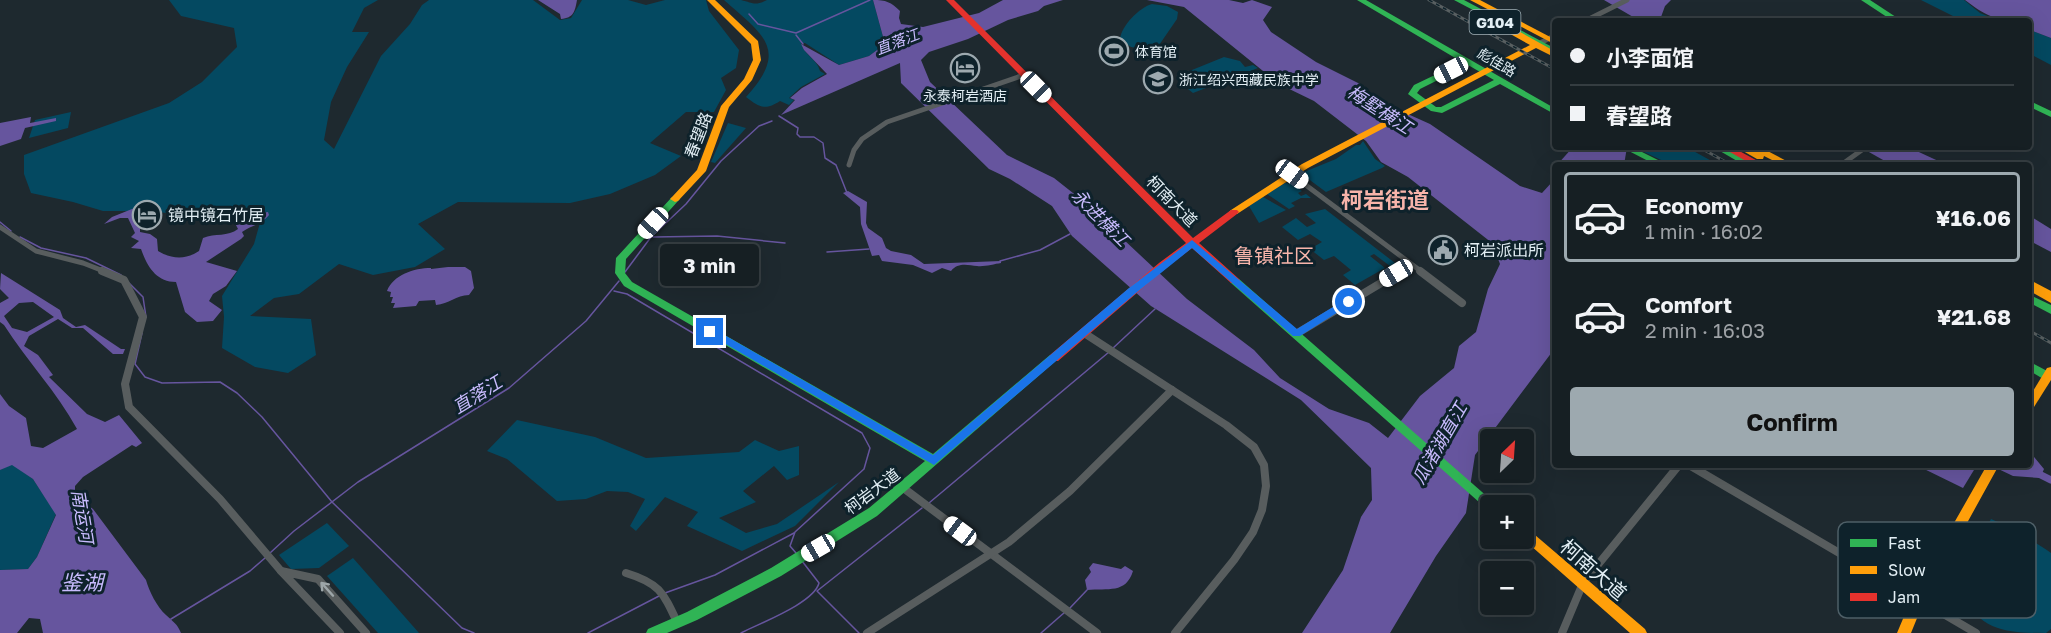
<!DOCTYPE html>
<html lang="en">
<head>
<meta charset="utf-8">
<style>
  :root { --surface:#161f23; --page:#1f272b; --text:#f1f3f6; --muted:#9ea2a6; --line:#353d41; --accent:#9da9af }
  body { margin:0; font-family:"Golos Text","Noto Sans SC",sans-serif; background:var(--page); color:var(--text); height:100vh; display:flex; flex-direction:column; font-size:22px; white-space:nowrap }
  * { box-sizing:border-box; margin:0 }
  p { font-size:20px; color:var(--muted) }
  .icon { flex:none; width:33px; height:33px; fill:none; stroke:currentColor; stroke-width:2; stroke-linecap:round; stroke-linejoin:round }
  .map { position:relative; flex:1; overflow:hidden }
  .drawer { position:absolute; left:1552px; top:162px; width:480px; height:306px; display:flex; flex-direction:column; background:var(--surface); border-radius:6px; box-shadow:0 6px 24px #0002,0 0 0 2px var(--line) }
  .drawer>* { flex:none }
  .guide { position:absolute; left:1552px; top:18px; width:480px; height:132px; border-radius:6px; box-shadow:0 6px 24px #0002,0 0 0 2px var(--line); display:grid; align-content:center; height:132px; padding:0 18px; background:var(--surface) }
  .needle { width:39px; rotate:25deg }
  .controls { position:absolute; left:1480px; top:429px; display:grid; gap:12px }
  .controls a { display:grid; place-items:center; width:54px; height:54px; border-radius:6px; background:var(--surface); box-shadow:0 6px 24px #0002,0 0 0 2px var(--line); font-size:30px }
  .end { position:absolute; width:27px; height:27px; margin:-14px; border:8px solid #1a73e8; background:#fff; box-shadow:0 0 0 3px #fff }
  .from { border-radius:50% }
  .bubble { position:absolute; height:42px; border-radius:6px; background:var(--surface); box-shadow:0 6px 24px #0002,0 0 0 2px var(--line); font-size:20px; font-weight:700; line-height:42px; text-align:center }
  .car { position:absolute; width:18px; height:36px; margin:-18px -9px; border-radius:8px; box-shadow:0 0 4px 2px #0007; background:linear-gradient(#fff 24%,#345 0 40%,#fff 0 76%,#345 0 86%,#fff 0) }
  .guide b { display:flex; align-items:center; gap:21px; height:57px; font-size:22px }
  .guide b+b { border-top:2px solid var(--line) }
  .guide i { width:15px; height:15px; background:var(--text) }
  ul { padding:10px 0 0; list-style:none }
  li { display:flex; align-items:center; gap:18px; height:90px; margin:0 12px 9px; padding:0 6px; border:3px solid transparent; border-radius:6px }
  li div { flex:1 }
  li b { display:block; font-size:22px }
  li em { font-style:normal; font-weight:700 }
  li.on { border-color:var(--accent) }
  li>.icon { width:54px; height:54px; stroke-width:1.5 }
  .cta { display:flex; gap:12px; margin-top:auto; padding:12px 18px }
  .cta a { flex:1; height:69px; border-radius:6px; background:var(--accent); color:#111; font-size:24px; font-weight:700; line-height:69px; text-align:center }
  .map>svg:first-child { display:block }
  .green { fill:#044961 }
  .water { fill:#66559e; fill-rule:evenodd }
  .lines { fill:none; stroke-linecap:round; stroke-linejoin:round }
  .stream { stroke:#66559e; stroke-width:1.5 }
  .canal { stroke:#66559e; stroke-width:7 }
  .street-far1 { stroke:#585d5e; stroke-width:5 }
  .street { stroke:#585d5e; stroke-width:8 }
  .fast { fill:#30b455; fill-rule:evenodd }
  .slow { fill:#ff9f0a; fill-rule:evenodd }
  .jam { fill:#e5322d; fill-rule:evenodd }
  .rail-casing { stroke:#585f61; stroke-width:3 }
  .rail { stroke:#0e222b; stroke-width:1.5; stroke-dasharray:4; stroke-linecap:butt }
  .oneway { stroke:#9da6a9 }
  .route { fill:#1a73e8 }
  .labels { text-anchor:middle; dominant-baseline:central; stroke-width:6; stroke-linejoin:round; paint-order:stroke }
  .far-poi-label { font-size:14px; fill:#e2eef4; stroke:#0e222b; text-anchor:start }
  .far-street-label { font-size:14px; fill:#e2eef4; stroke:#0e222b }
  .shield { fill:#0e222b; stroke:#a2b1b8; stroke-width:1.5 }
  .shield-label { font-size:15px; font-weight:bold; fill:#e2eef4 }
  .far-water-label { font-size:15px; font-style:italic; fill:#c8bbfd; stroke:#0e222b }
  .street-label { font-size:16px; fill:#e2eef4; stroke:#0e222b }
  .poi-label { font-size:16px; fill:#e2eef4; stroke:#0e222b; text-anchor:start }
  .water-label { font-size:18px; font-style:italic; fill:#c8bbfd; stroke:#0e222b }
  .quarter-label { font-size:20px; fill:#f7b4aa; stroke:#0e222b }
  .near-street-label { font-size:20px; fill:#e2eef4; stroke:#0e222b }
  .near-water-label { font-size:21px; font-style:italic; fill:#c8bbfd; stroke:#0e222b }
  .district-label { font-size:22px; font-weight:bold; fill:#f7b4aa; stroke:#0e222b }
  .key { fill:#0e222b; stroke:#4e5f67; stroke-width:1.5 }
  .key-label { font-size:16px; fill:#e2eef4 }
</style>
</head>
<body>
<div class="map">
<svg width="2051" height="633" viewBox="0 0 2051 633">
  <rect width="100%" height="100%" fill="#1e292f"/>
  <g class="green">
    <polygon points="169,0 378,0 364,8 352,32 369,32 347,67 331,102 324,140 334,149 381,56 410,24 422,5 429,0 533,0 560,20 571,18 582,0 628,0 646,5 665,0 706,0 709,11 739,50 736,68 721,78 726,90 714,112 686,112 650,143 681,156 655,175 610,194 570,203 458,202 418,224 445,249 415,267 373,275 339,264 299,294 274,298 250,316 311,319 316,355 288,373 255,367 222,348 224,317 222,296 254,244 261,219 239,210 201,216 145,211 103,211 73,202 31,193 24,174 24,155 169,103 202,82 237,47 234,28 181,16"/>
    <path d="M724,0c5,0 12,0 17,0 12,3 14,6 26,0h106l12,44 -16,12 -30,9 -34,-22h-4c3,12 16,16 19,28l5,3 -24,13 -12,11 5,2 -5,5 -9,-4c-15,10 -21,6 -34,-4 44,-48 17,-62 -22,-97z"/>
    <polygon points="1921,0 1964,0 1980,13 2000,21 1963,21"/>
    <path d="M1152,4l15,2 11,6 -1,7 -22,32 -24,-4 -11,-8c1,-13 20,-32 32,-35z"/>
    <polygon points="2030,30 2051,38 2051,65 2030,54"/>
    <polygon points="1224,57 1240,61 1245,67 1253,65 1258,68 1193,93 1188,89 1198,85 1187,79 1187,72"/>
    <polygon points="71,112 68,128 29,138 35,120"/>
    <polygon points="728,123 746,128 715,163 711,162"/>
    <polygon points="1363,141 1375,159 1385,166 1382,168 1326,192 1303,175 1304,172 1336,159 1356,145 1360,145"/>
    <polygon points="1633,147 1686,147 1719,165 1688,165 1679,160 1674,161 1676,165 1672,165"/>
    <polygon points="1285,183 1292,184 1302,191 1298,193 1301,196 1306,194 1311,198 1301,198 1291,203 1295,206 1289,209 1267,194"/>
    <polygon points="1263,197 1286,210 1259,223 1249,206"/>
    <polygon points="1325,209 1395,263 1390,266 1374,254 1370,256 1385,268 1355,285 1343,275 1351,270 1334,256 1324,260 1310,249 1322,242 1310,234 1298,240 1282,227 1296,218 1307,227 1316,223 1305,214"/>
    <polygon points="517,420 595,437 646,458 739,452 755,440 779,451 799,446 799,475 787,480 774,466 743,491 756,502 719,518 746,533 777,524 839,482 795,526 742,551 687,526 698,512 665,497 636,531 630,526 645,499 628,492 607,491 586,499 557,501 507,459 487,451"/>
    <polygon points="12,464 33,479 56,514 37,557 28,569 0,570 0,470"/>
    <path d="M1991,519l9,4 -5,9c21,-1 40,9 56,21v76l-5,4c-37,0 -65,-1 -85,-39l-5,7 -6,-4z"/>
    <polygon points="327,523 349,546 319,568 291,569 279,555"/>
    <polygon points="353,558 419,633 378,633 327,576"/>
  </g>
  <g class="water">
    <path d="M538,0h39c-2,11 -3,18 -16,19l-1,-5z"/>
    <path d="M873,0c13,0 18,2 27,11l-1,7 2,6 22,3 56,-14 24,-13h60l-19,6 -6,5 -30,9 -40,19 -39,13 -8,8 9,22 77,73 47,23 24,19 23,25 22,17 64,60 67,51 26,28 49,31 40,14 19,15 32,-42 34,-28 5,-22 17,-14 12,-43 12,-25 -8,-21 -84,-66 -27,-15 -15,-21 -52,-40 -35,-17 -95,-77 -37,-7h82l14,3 9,-3 20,7 -9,13 8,12 45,30 44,22 21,18 49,22 90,62 22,7 11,-12 2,-11v178l-80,107 -9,58 -30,43 -46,77h-88l41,-63 18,-53 11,-17 -1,-32 -70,-68 -150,-94 -79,-70 -20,-30 -42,-27 -21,-10 -88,-86 -1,-20 -119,52 14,-15 -5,-2 12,-10 25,-14 -23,-24 -3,-6 38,21 30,-9 16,-12z"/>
    <polygon points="1604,0 1671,0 1665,6 1661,17 1666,21 1640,21"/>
    <path d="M1965,0h86v38l-21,-8v-9c-30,0 -41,-2 -65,-21z"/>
    <polygon points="31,117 30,123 56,118 56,121 25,128 21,139 0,146 0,123"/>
    <polygon points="1573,147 1627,147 1624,165 1557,165"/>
    <polygon points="1860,147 1908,147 1947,165 1892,165"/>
    <path d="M848,191l19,11 -1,21 2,5 14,10 4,10 5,3 20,4 13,9 77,-3v2c-7,1 -17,4 -24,3 -9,-1 -19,-4 -26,5l-9,-3 -10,5 -19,-8 -31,-4 -3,-6 -7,1 -11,-32 -1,-17 -17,-14z"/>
    <path d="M137,207l3,8v17l10,2 7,5 1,12c13,8 28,9 41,0l4,-13c12,-5 25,-1 35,-9l-3,-6 13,-4 2,-4 18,-3 1,3c-8,10 -17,10 -27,17l2,4 -3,3 -35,23 31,9 -11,15 -13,8 -4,7 13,9 -9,11 -16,1 -12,-10 -9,-30c-20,0 -29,-16 -35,-33l-10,-1 8,-7 -8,-4 4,-4 -7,-15h-8l-16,6 8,-7z"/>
    <polygon points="2030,216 2051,229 2051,252 2030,241"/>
    <path d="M448,267h17l6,4 3,17 -5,7c-13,0 -20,9 -33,10l-1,-5 -16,1 -3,5 -23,2 2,-5h-4l2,-6h-3l1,-5 -4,-1c6,-16 27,-23 44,-23v1z"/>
    <path d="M1,273l59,37 3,8 13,9 9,-2 36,24h4l-2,5h-10l-30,-26h-11l-14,-9 -29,17 -5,10 14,9 15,20 -4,2 38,37 18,8 14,-7 23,28 -6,4 -4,-2 -49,32 -8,9v10l18,13 53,71c3,11 11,27 20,35 7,7 11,8 15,18h-138l-3,-14 -11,-1 -12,15h-17v-63l28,-1 9,-12 19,-42 -23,-36 -21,-14 -12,5v-76l9,12 17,12 5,28 12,2 34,-19c-20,-37 -50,-68 -73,-104l-4,-3v-19l9,-5 -9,-9zM33,302l21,15 -27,15 -15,-4 -8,-12 15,-13z"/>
    <polygon points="2030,452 2044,469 2040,478 2013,476 1990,465 2030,465"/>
    <polygon points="1916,465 1977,465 1963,488"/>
    <path d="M1093,563l28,6 4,-3 8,5c-7,23 -25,17 -46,19l-2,-10 6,-8 -2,-4z"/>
  </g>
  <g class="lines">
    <g class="stream">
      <polyline points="749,14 758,24 796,33 870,0"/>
      <polyline points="796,35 803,44"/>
      <polyline points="779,116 798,128 797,134 800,137 814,137 823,143 825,158 836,165 847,193"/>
      <polyline points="0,222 11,231"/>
      <polyline points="20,237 41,248 86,258 121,275"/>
      <polyline points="653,237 717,236 785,243"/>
      <polyline points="827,252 869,249"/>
      <polyline points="1000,261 1040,250 1070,234"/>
      <polyline points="625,272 651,237 686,204 721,161 759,126 772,121"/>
      <polyline points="129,283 143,297 146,317"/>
      <polyline points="614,291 627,294 862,433 870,448 864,469 795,532 790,546 796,553"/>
      <polyline points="142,333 135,364 145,377 162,383 220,382 237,393 262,417 332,502 462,628 474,633"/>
      <polyline points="1112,349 1155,309"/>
      <polyline points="929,503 1109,352"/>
      <polyline points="270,553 294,531 358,482 509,388 586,321 619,281"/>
      <polyline points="665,593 715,575 794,533"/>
      <polyline points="1069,609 1087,590"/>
      <polyline points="171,619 250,571 265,558"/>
      <polyline points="588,633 659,596"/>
      <path d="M741,633c19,-10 73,-30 78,-50l-17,-22"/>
      <polyline points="859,633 817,591 922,508"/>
      <polyline points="1041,633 1065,612"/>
    </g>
    <polyline class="canal" points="2021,465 2051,480"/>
    <g class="street-far1">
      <polyline points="1585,21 1627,0"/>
      <polyline points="1536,45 1556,35"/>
      <polyline points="849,165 854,150 862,139 887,122 1024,75"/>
      <polyline points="1841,165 1866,147"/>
      <polyline points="1291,174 1422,272"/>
      <polyline points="0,227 36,251 83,263 106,272"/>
      <polyline points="1399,272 1411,265"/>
    </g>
    <g class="street">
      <polyline points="102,271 124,280 143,317 125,384 129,407 220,499 281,571"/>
      <polyline points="1420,271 1462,303"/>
      <polyline points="1084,333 1226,425 1254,447 1264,465 1266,486 1262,510 1253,532 1234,560 1175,633"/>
      <polyline points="1296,334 1401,271"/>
      <polyline points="1689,465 1976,633"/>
      <polyline points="902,487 1097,633"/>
      <path d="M626,573c33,10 37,19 51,49"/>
      <polyline points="340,633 281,571 318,579 366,633"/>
      <polyline points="867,633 1009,542 1070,491 1172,390"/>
      <polyline points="1562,633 1583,583 1679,465"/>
    </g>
    <g class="fast">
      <path d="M1357,0h9l190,109v6l-56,-31 -58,29 -11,-2 -23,-17 6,-9 48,-23zM1468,65l26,15 -53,27h-5l-19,-14 3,-4z"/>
      <polygon points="1454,0 1464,0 1556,49 1556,54"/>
      <polygon points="1861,0 1870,0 1902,21 1893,21"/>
      <polygon points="2030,101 2051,111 2051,117 2030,107"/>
      <polygon points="1621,147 1632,147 1668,165 1656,165"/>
      <polygon points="1713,147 1724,147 1756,165 1744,165"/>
      <polygon points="675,196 680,199 678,201 626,259 625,273 632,282 933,454 1050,355 1058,355 1059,358 877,516 781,576 697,620 667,633 646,633 648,629 687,612 771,568 869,508 925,461 624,286 615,273 616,258 672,197"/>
      <polygon points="1235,278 1239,279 1498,506 1491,506 1491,511 1488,510 1231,283 1230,281"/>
      <polygon points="2030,295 2051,305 2051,314 2030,303"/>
      <polygon points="2030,362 2051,373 2051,380 2045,380 2030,371"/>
    </g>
    <g class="slow">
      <polygon points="707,0 715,0 758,41 761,60 752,80 729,107 706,171 678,201 675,202 670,199 672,197 697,170 721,106 744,79 753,60 751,44"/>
      <polygon points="1470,0 1480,0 1556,40 1556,45"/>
      <polygon points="1496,22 1502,22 1556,52 1556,58 1536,48 1308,168 1237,214 1231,214 1229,212 1231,210 1302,164 1530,45 1496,26"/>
      <polygon points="1736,147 1760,147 1794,165 1782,165 1764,156 1763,159 1757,159"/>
      <polygon points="2030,280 2051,291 2051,303 2030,291"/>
      <polygon points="2051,367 2051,380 2034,407 2030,408 2030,396 2047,368"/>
      <polygon points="1987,465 1999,465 1924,601 1911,633 1897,633 1913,595"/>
      <polygon points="1524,528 1528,529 1645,629 1647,633 1630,633 1522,538 1524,538"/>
    </g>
    <g class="jam">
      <polygon points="946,0 954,0 1193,238 1231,210 1237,210 1239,212 1237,214 1199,243 1239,279 1240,281 1239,283 1231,283 1192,248 1167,267 1058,361 1050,361 1049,358 1050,355 1159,263 1186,243"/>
      <polygon points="1721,147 1732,147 1765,165 1753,165"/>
    </g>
    <g class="rail-casing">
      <g id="rail">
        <polyline points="1429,0 1556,70"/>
        <polyline points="1699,147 1731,165"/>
        <polyline points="2030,331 2051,343"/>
      </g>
    </g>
    <use href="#rail" class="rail"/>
  </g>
  <defs><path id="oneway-shaft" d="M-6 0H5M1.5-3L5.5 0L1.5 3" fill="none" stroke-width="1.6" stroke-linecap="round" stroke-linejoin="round" transform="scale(1.5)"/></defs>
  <use class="oneway" href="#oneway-shaft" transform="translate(327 589) rotate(-132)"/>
  <polygon class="route" points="1192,240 1297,329 1346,299 1353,299 1354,302 1300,336 1293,336 1192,248 1136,293 934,465 705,332 707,329 714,329 933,455 1129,288"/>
  <defs>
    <g id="stadium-ring" transform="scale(1.5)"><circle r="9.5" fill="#0e222b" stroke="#9da9af" stroke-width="1.5"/><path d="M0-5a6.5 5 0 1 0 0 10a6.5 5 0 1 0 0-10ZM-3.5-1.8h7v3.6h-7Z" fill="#9da9af"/></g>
    <g id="hotel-ring" transform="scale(1.5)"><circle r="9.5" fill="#0e222b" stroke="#9da9af" stroke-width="1.5"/><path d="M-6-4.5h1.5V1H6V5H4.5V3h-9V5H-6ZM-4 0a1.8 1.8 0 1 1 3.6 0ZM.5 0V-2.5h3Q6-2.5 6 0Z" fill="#9da9af"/></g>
    <g id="school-ring" transform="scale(1.5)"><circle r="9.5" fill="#0e222b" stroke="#9da9af" stroke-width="1.5"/><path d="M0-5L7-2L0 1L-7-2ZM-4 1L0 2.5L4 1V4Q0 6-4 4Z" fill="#9da9af"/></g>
    <g id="civic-ring" transform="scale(1.5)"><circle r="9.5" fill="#0e222b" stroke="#9da9af" stroke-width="1.5"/><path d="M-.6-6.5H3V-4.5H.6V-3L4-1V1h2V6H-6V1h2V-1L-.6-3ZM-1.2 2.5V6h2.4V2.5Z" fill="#9da9af"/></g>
  </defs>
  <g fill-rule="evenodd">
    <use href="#stadium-ring" x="1114" y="51"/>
    <use href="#hotel-ring" x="965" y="68"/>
    <use href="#school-ring" x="1158" y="79"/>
    <use href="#hotel-ring" x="147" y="215"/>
    <use href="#civic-ring" x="1443" y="250"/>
  </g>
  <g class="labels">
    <g class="far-poi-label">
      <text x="1135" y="51">体育馆</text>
      <text x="1179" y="79">浙江绍兴西藏民族中学</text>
      <text x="965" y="95" text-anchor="middle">永泰柯岩酒店</text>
    </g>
    <g class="far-street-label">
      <text transform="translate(1497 62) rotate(31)">彪佳路</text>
    </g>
    <rect class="shield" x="1469.5" y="10" width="51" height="24" rx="4.5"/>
    <g class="shield-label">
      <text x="1495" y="22">G104</text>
    </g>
    <g class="far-water-label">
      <text transform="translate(897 41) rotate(-21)">直落江</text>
    </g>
    <g class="street-label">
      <text transform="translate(698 135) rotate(-69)">春望路</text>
      <text transform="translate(1172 201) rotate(45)">柯南大道</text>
      <text transform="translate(872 491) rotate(-37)">柯岩大道</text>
    </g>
    <g class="poi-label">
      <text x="168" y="215">镜中镜石竹居</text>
      <text x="1464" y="250">柯岩派出所</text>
    </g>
    <g class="water-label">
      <text transform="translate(1380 109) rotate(33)">梅墅横江</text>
      <text transform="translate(1101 217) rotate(45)">永进横江</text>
      <text transform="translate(477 394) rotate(-32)">直落江</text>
      <text transform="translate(1439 443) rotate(-60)">瓜渚湖直江</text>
      <text transform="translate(83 516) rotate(81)">南运河</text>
    </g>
    <g class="quarter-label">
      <text x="1274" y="255">鲁镇社区</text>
    </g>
    <g class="near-street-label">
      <text transform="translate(1594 569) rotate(41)">柯南大道</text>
    </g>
    <g class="near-water-label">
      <text x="82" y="582">鉴湖</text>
    </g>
    <g class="district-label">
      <text x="1385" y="199">柯岩街道</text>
    </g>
  </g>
  <rect x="1838" y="522" width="198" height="96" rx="9" class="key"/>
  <rect x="1850" y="539" width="27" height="8" fill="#30b455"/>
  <rect x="1850" y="566" width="27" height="8" fill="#ff9f0a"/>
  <rect x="1850" y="593" width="27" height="8" fill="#e5322d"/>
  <g class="key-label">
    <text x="1888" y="549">Fast</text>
    <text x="1888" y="576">Slow</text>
    <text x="1888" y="603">Jam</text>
  </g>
</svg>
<div class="controls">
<a><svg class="needle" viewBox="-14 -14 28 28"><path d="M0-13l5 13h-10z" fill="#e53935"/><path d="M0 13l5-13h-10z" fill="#9ea2a6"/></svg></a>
<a>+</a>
<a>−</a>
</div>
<i class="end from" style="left:1349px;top:302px"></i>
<i class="end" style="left:710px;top:332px"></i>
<div class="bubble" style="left:660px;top:244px;width:99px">3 min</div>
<i class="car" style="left:1451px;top:70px;rotate:243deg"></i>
<i class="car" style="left:1036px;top:87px;rotate:135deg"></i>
<i class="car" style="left:1292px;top:174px;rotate:126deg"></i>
<i class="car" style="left:653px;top:223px;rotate:223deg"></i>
<i class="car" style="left:1396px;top:273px;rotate:239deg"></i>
<i class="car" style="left:960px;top:531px;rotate:307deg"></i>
<i class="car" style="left:818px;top:548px;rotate:240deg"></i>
<div class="guide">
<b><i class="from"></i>小李面馆</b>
<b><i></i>春望路</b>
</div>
<section class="drawer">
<ul>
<li class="on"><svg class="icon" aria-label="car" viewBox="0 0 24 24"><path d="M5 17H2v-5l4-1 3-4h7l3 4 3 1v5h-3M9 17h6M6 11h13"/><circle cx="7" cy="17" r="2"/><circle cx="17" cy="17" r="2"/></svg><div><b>Economy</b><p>1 min · 16:02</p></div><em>¥16.06</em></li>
<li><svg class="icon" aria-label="car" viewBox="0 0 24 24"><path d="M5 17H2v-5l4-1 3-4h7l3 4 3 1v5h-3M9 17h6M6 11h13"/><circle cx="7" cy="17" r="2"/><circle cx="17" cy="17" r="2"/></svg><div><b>Comfort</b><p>2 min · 16:03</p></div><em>¥21.68</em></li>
</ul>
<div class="cta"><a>Confirm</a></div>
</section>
</div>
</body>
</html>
